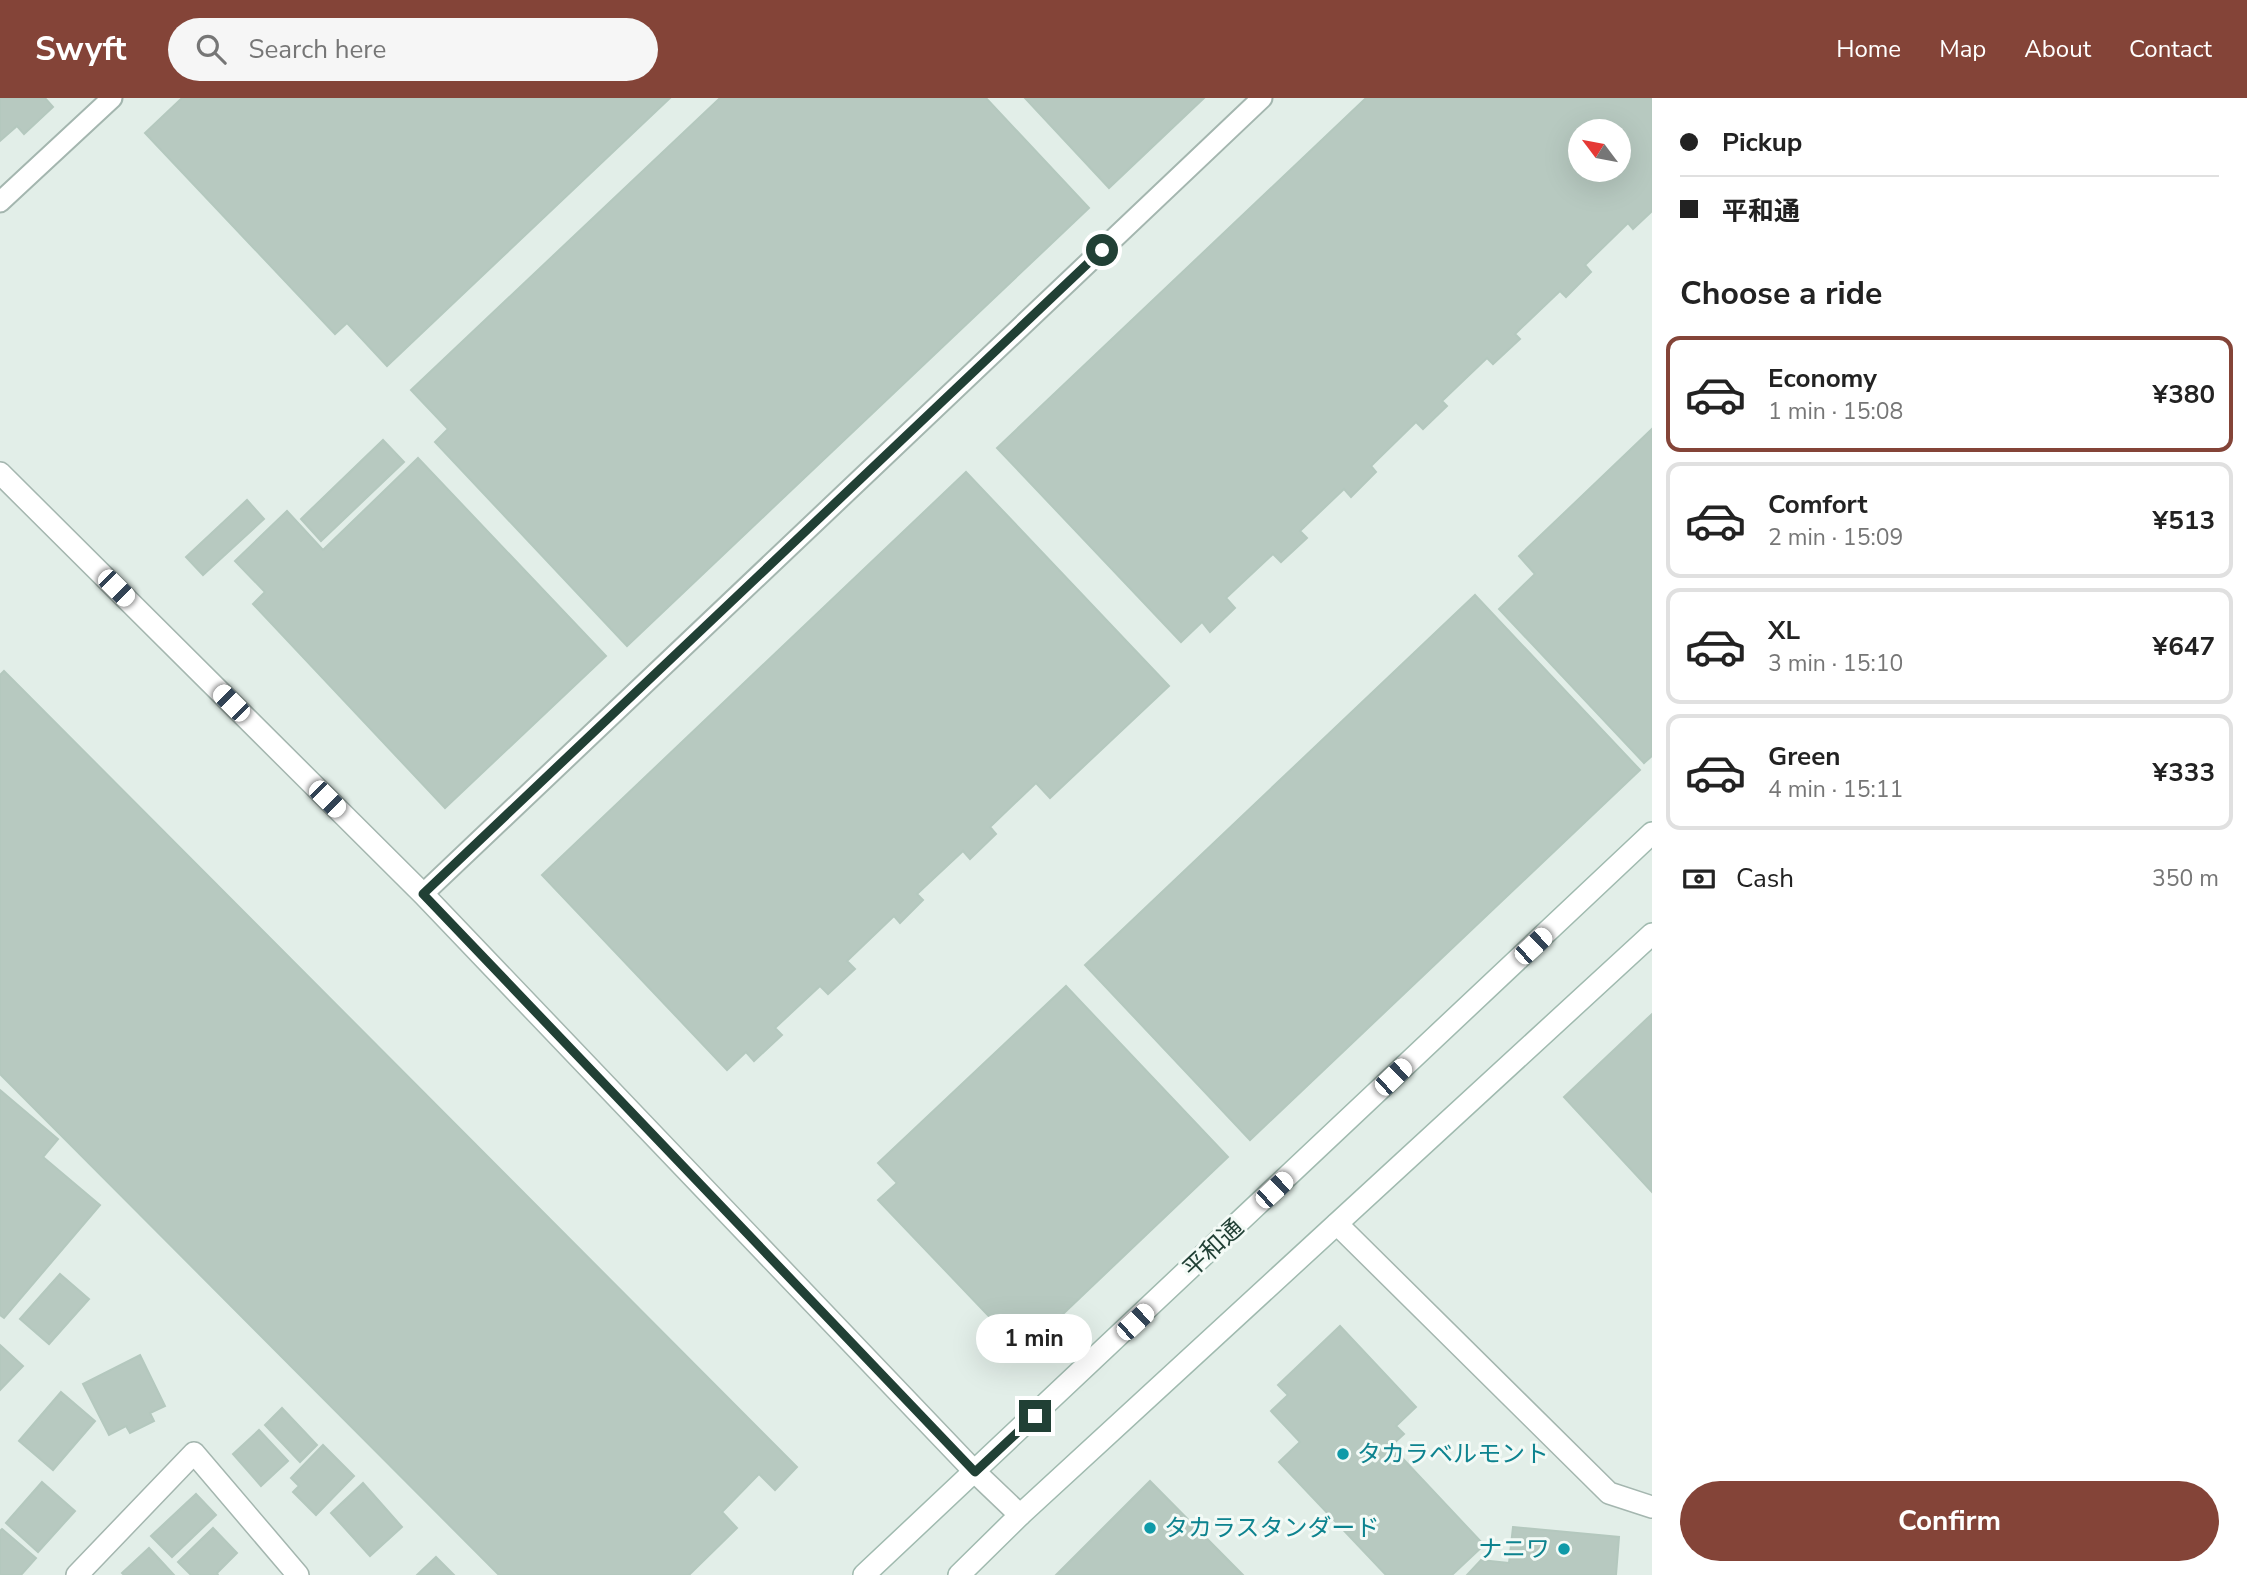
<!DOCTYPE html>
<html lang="en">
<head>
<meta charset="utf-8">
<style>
  :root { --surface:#fff; --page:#f6f6f6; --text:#222; --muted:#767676; --line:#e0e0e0; --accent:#844438 }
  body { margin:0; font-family:"Nunito Sans","Noto Sans JP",sans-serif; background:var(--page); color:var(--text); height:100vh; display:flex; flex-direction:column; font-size:26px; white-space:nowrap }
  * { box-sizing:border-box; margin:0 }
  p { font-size:23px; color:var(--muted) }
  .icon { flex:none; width:38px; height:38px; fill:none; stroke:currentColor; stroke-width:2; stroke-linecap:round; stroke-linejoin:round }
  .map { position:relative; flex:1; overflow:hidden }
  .sheet { display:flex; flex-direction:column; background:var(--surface); width:595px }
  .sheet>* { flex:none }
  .top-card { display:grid; align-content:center; height:154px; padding:0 28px; background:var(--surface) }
  .needle { width:46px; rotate:302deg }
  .fabs { position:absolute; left:1568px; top:21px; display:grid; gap:14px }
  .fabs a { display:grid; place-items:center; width:63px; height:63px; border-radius:50%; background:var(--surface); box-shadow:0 7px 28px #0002; font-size:35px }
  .end { position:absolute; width:32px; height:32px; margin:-16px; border:9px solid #214035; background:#fff; box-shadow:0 0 0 4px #fff }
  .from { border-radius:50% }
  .bubble { position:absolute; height:49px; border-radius:24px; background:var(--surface); box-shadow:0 7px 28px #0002; font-size:23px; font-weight:700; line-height:49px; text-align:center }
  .car { position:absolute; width:21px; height:42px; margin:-21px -10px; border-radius:9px; box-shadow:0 0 5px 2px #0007; background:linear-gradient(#fff 24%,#345 0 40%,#fff 0 76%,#345 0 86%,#fff 0) }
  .top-card b { display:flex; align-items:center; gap:24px; height:66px; font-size:26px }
  .top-card b+b { border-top:2px solid var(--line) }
  .top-card i { width:18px; height:18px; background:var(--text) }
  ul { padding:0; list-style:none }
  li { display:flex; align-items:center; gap:21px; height:116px; margin:0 14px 10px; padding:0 14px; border:4px solid var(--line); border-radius:14px }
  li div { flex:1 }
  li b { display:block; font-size:26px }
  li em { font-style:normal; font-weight:700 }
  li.current { border-color:var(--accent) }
  li>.icon { width:63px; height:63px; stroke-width:1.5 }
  h2 { padding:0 28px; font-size:32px; line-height:84px }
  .pay { display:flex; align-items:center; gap:18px; height:77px; padding:0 28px; font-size:26px }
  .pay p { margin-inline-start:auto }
  .button { display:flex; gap:14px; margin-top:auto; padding:14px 28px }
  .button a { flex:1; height:80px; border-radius:42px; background:var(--accent); color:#fff; font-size:28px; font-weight:700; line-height:80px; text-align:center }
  header { display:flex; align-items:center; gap:42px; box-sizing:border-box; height:98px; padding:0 35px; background:var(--accent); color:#fff }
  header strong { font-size:33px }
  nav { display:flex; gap:38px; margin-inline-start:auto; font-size:24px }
  .search { width:490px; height:63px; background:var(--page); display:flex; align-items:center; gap:18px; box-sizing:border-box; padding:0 24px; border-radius:38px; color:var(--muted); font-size:26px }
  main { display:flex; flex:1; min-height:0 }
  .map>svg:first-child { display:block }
  .building { fill:#b7c9c0; stroke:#b4c8be; stroke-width:2; fill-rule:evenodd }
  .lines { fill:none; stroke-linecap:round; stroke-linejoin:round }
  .lane-casing { stroke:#a4b6af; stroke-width:23 }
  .street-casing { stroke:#a4b6af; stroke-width:24 }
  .secondary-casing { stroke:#a0baaf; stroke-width:24 }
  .lane { stroke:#fff; stroke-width:19 }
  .street { stroke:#fff; stroke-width:21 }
  .secondary { stroke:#fff; stroke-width:21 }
  .route { stroke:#214035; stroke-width:9 }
  .culture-dot { fill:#0f9aa8; stroke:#f3faf6; stroke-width:2.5 }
  .labels { text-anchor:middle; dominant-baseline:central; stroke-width:6; stroke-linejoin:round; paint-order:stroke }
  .street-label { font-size:24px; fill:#214035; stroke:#f3faf6 }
  .culture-label { font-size:24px; fill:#0d838f; stroke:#f3faf6; text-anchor:start }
</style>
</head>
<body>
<header>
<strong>Swyft</strong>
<div class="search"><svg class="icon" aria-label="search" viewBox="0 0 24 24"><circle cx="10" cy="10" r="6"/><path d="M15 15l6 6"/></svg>Search here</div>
<nav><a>Home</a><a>Map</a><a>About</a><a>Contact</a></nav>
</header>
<main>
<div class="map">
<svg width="1652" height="1477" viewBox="0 0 1652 1477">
  <rect width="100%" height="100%" fill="#e2eee8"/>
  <g class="building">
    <polygon points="0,0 45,0 53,9 24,36 17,28 0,43"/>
    <polygon points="182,0 670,0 387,268 347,225 335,236 145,35"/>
    <polygon points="720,0 986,0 1089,110 627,548 435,344 448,331 411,292"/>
    <polygon points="1025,0 1204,0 1109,90"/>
    <path d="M1366,0h286v113l-19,18 -5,-6 -43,42 6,7 -25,25 -6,-6 -45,43 5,5 -27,25 -6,-6 -45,43 5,5 -24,23 -7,-7 -45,44 5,6 -25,25 -7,-8 -44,42 7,7 -26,24 -8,-8 -47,44 9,10 -25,24 -8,-10 -21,20 -184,-194zM1580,33h39v39h-39z"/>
    <polygon points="1652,331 1652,658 1644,665 1499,511 1535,476 1519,458"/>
    <polygon points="383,342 404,364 321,443 301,421"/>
    <polygon points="418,360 606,558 445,710 253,506 265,494 235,463 287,413 323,452"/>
    <polygon points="966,374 1169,588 1050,700 1036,685 990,729 996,736 970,761 963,753 917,796 923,802 900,825 894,818 847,863 855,871 828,896 820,888 775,930 782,937 754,963 746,954 727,972 542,777"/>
    <polygon points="247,402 264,421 203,477 186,459"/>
    <polygon points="1475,497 1640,672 1250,1042 1085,867"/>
    <polygon points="4,573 797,1369 775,1392 759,1376 722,1414 737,1430 689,1477 499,1477 0,976 0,577"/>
    <polygon points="1066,888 1228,1059 1023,1254 878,1102 897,1085 878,1065"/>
    <polygon points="1652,916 1652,1094 1564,999"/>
    <polygon points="0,992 58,1041 43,1059 100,1107 4,1220 0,1217"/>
    <polygon points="60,1176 89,1201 49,1246 20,1221"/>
    <polygon points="1340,1228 1416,1309 1396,1328 1404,1336 1391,1348 1484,1447 1452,1477 1386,1477 1279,1364 1300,1344 1271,1313 1288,1297 1278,1287"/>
    <polygon points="0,1247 23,1268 0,1292"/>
    <polygon points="140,1257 165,1308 150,1315 154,1323 130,1335 126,1328 109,1337 83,1286"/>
    <polygon points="61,1294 95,1323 53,1372 19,1343"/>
    <polygon points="282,1310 317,1347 300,1364 265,1327"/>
    <polygon points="259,1332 288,1363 261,1388 233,1356"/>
    <polygon points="323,1347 354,1378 316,1417 293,1394 299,1388 291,1380"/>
    <polygon points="1150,1383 1243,1477 1056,1477"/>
    <polygon points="42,1384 75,1413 38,1454 6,1425"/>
    <polygon points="363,1385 402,1429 370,1458 331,1415"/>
    <polygon points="196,1396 216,1417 172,1459 151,1438"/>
    <polygon points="1513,1429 1619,1439 1616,1477 1467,1477 1481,1462 1509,1465"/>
    <polygon points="213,1430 237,1455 217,1475 218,1477 191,1477 178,1464"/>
    <polygon points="2,1431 36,1460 21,1477 0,1477 0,1433"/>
    <polygon points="149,1450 174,1477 124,1477 122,1475"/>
    <polygon points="436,1459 454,1477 417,1477"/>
  </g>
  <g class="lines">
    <g class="lane-casing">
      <g id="lane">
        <polyline points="0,104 112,0"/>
        <polyline points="423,796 1262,0"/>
      </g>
    </g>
    <g class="street-casing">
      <g id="street">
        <polyline points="0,375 423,796 975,1374 1020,1417"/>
        <polyline points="1337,1126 1609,1395 1652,1409"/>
        <polyline points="77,1477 194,1355 298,1477"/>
      </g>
    </g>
    <g class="secondary-casing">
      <g id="secondary">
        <polyline points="864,1477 1652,735"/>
        <polyline points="959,1477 1020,1417 1652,836"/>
      </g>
    </g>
    <use href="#lane" class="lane"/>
    <use href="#street" class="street"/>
    <use href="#secondary" class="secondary"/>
  </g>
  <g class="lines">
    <polyline class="route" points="1035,1318 975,1374 423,796 1102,152"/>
  </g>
  <g class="culture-dot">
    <circle cx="1343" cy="1356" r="7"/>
    <circle cx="1150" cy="1430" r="7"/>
    <circle cx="1564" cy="1451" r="7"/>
  </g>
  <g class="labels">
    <g class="street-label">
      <text transform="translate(1213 1150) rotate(-43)">平和通</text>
    </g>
    <g class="culture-label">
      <text x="1357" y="1356">タカラベルモント</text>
      <text x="1164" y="1430">タカラスタンダード</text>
      <text x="1550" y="1451" text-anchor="end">ナニワ</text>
    </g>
  </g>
</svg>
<div class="fabs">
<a><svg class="needle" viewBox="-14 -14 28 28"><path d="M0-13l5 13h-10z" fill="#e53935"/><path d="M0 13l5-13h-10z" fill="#767676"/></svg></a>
</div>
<i class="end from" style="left:1102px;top:152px"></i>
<i class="end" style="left:1035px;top:1318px"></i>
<div class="bubble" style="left:976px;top:1216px;width:116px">1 min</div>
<i class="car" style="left:116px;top:490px;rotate:135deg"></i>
<i class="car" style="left:231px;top:605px;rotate:315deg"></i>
<i class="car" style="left:327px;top:701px;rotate:135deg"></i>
<i class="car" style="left:1533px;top:848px;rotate:47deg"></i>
<i class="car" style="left:1393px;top:979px;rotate:46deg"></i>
<i class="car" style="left:1274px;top:1092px;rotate:47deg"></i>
<i class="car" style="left:1135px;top:1224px;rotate:47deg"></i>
</div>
<section class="sheet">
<div class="top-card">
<b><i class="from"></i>Pickup</b>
<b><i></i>平和通</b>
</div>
<h2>Choose a ride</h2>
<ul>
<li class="current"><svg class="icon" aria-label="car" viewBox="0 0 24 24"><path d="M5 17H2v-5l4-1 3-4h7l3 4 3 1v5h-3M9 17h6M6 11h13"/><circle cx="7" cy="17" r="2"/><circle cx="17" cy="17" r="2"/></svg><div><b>Economy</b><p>1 min · 15:08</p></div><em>¥380</em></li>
<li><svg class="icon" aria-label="car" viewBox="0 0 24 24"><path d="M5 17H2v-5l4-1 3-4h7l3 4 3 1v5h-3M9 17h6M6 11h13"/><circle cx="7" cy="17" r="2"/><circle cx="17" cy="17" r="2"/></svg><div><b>Comfort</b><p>2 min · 15:09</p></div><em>¥513</em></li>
<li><svg class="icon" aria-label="car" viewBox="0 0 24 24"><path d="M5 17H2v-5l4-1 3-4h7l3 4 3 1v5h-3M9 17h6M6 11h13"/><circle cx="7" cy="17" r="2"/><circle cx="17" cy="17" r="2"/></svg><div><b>XL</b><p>3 min · 15:10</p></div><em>¥647</em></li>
<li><svg class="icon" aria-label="car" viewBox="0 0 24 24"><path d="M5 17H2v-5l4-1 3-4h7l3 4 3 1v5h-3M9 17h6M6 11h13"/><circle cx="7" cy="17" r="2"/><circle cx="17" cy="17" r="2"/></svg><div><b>Green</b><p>4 min · 15:11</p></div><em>¥333</em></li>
</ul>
<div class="pay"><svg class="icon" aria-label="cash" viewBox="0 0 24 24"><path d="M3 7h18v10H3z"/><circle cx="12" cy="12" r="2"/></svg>Cash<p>350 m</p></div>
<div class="button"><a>Confirm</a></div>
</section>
</main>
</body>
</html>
